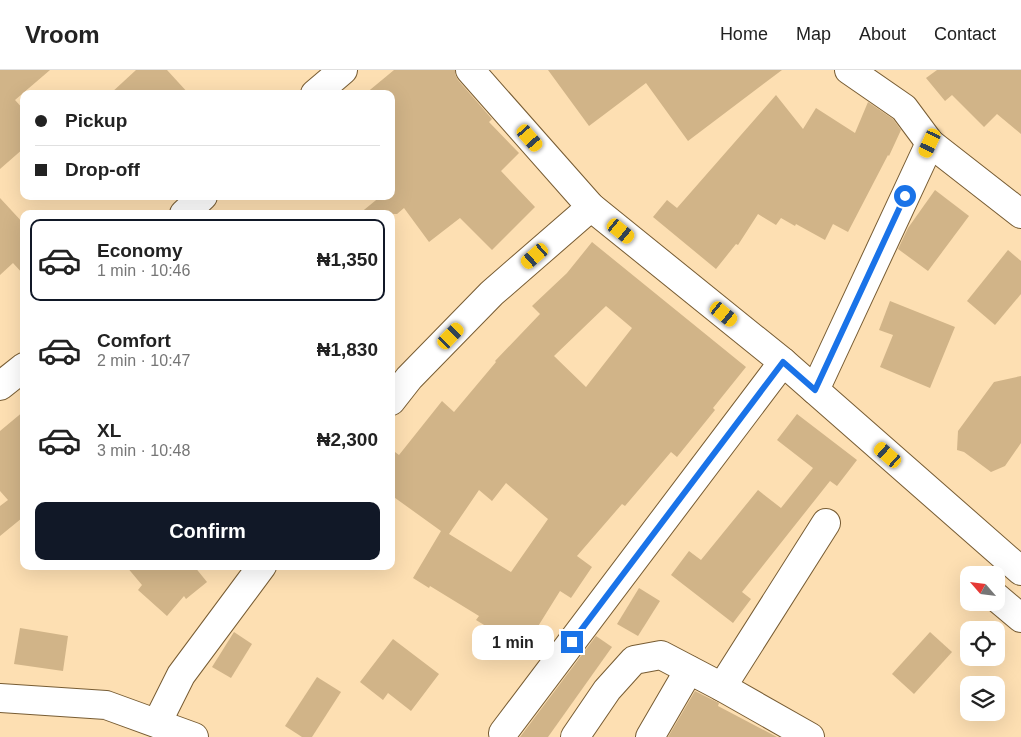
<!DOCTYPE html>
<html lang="en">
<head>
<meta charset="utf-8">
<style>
  :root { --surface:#fff; --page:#f6f6f6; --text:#222; --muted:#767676; --line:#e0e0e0; --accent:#111827 }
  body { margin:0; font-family:Helvetica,sans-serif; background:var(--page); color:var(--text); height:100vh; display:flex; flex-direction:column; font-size:19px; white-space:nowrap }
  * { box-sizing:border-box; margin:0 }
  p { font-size:16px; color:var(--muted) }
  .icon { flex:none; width:28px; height:28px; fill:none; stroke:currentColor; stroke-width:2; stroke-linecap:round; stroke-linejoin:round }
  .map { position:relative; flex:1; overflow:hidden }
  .side { position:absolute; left:20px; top:140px; width:375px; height:360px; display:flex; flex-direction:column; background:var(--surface); border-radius:10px; box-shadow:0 5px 20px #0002 }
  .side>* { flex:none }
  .banner { position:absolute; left:20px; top:20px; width:375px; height:110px; border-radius:10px; box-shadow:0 5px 20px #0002; display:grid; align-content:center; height:110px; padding:0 15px; background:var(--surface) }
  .needle { width:32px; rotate:298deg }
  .controls { position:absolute; left:960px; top:496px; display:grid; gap:10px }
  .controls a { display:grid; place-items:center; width:45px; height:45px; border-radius:10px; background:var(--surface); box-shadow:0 5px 20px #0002; font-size:25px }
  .end { position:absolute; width:22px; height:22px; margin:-11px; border:6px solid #1a73e8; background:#fff; box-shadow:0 0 0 2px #fff }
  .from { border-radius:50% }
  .bubble { position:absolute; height:35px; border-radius:10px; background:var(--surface); box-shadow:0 5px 20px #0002; font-size:16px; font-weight:800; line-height:35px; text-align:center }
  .car { position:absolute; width:15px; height:30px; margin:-15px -8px; border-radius:6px; box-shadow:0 0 4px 1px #0007; background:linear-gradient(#f5c518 24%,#345 0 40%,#f5c518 0 76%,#345 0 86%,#f5c518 0) }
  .banner b { display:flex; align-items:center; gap:18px; height:48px; font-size:19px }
  .banner b+b { border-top:1px solid var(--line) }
  .banner i { width:12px; height:12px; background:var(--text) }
  ul { padding:9px 0 0; list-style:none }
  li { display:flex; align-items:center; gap:15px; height:82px; margin:0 10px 8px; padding:0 5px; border:2px solid transparent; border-radius:10px }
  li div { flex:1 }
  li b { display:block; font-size:19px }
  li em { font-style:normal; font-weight:800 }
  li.on { border-color:var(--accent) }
  li>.icon { width:45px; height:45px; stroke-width:1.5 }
  .cta { display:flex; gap:10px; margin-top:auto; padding:10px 15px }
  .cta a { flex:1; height:58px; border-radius:10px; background:var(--accent); color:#fff; font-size:20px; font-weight:800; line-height:58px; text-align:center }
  header { display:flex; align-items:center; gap:30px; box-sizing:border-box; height:70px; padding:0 25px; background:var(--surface); border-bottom:1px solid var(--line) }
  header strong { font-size:24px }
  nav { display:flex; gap:28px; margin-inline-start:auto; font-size:18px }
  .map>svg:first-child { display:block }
  .building { fill:#d1b488; fill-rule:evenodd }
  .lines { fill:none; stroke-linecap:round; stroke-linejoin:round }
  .minor-casing { stroke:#775c33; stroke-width:30 }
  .minor { stroke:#fff; stroke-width:28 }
  .route { stroke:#1a73e8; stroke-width:6 }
</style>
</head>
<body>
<header>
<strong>Vroom</strong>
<nav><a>Home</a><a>Map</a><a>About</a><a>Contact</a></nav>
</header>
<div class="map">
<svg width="1021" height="667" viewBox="0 0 1021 667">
  <rect width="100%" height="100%" fill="#fddfb2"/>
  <g class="building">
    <polygon points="0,0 50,0 15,30 24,40 24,78 0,99"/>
    <polygon points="136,0 167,0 189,24 110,24"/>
    <polygon points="394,0 455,0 455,4 458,10 492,49 489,52 519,83 501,101 535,137 492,180 460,148 429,172 404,138 397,144 359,144 381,126 391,126 391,24 365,24"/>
    <polygon points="548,0 782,0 688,71 646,13 589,56"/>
    <polygon points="937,0 1021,0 1021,64 997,44 984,57 952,25 945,31 926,8"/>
    <polygon points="776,25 803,59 816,38 855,63 868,32 893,49 901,60 889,86 888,85 848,162 833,154 825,170 796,154 795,156 781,148 776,155 758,144 738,175 736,174 716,199 653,147 667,130 677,138"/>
    <polygon points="935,120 969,146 928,201 898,179 908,158"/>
    <polygon points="0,128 24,154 24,205 13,193 0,205"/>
    <path d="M592,172l154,125 -33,41 2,2 -38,47 -6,-5 -46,54 -3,-2 -45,52 15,11 -21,31 -11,-7 -28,45 -9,-5 -8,13 -39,-24 3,-4 -49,-30 -1,2 -16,-10 28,-47 -50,-36v-46l8,6 43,-54 12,11 42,-50 -1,-1 45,-47 -8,-8 35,-33zM606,236l26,22 -46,59 -32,-31zM506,413l42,36 -37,53 -62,-38 30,-44 13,11z"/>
    <polygon points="1008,180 1021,191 1021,224 995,255 967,231"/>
    <polygon points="890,231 955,257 930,318 880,297 893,265 879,260"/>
    <polygon points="1021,306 1021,373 1005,396 991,402 964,382 957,380 958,361 994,312"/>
    <polygon points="24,341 24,449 22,448 0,466 0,436 8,430 0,421 0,361"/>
    <polygon points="797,344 857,390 837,416 830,411 742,522 751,529 733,553 671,505 689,481 701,490 758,420 781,438 813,398 777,370"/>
    <polygon points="126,496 194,496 207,512 186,529 184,526 167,546 138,520 142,515"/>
    <polygon points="639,518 660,531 638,566 617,554"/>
    <polygon points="20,558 68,566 63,601 14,594"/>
    <polygon points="234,562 252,574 231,608 212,597"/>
    <polygon points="930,562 952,582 914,624 892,604"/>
    <polygon points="596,566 612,577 548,667 520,667"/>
    <polygon points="393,569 439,604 411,641 388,623 383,630 360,612"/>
    <polygon points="317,607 341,622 312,667 302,667 285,656"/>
    <polygon points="695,621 719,633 718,636 777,667 668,667"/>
  </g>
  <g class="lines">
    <g class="minor-casing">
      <g id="minor">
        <polyline points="470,0 591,137 783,292 1021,501"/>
        <polyline points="849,0 904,38 930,73 1021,144"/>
        <polyline points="315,24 343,0"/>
        <polyline points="184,144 203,126"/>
        <polyline points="0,316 24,297"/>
        <polyline points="815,320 930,73"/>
        <polyline points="391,331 409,308 492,223 591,137"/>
        <polyline points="996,527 1021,548"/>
        <polyline points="722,617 826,453"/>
        <polyline points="0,628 106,635 194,667"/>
        <polyline points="157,653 181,605 262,496"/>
        <polyline points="503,663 783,292"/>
        <polyline points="575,667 607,620 634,590 661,585 722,617 810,667"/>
        <polyline points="650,667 689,600"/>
      </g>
    </g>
    <use href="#minor" class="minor"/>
  </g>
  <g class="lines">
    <polyline class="route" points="572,572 783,292 815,320 905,126"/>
  </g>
</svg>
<div class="controls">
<a><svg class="needle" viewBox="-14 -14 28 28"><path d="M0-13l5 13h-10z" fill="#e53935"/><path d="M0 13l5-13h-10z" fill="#767676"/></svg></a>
<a><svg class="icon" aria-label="locate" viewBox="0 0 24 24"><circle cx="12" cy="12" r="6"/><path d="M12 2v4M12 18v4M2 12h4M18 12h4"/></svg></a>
<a><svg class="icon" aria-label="layers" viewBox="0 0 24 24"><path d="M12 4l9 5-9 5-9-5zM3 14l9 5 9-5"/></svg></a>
</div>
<i class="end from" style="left:905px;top:126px"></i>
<i class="end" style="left:572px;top:572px"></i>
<div class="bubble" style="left:472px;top:555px;width:82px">1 min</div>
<i class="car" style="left:530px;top:68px;rotate:139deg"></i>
<i class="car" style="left:930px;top:73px;rotate:205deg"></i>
<i class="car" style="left:621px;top:161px;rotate:129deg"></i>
<i class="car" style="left:535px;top:186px;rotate:229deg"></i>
<i class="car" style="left:724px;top:244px;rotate:129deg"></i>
<i class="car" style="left:451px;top:266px;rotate:44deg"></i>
<i class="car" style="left:888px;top:385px;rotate:311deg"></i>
<div class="banner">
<b><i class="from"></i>Pickup</b>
<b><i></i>Drop-off</b>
</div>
<section class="side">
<ul>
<li class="on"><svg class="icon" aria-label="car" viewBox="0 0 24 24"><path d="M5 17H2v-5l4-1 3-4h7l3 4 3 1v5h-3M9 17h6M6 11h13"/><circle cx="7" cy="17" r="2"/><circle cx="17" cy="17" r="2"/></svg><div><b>Economy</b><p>1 min · 10:46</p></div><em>₦1,350</em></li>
<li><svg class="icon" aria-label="car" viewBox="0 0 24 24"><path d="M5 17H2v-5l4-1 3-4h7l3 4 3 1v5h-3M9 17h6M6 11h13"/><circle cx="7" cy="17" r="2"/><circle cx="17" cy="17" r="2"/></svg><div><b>Comfort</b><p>2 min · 10:47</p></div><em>₦1,830</em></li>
<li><svg class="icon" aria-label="car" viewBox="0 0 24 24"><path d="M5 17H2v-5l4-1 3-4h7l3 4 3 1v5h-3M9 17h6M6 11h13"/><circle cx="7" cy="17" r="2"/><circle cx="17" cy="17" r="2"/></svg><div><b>XL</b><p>3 min · 10:48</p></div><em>₦2,300</em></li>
</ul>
<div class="cta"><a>Confirm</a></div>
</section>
</div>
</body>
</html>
